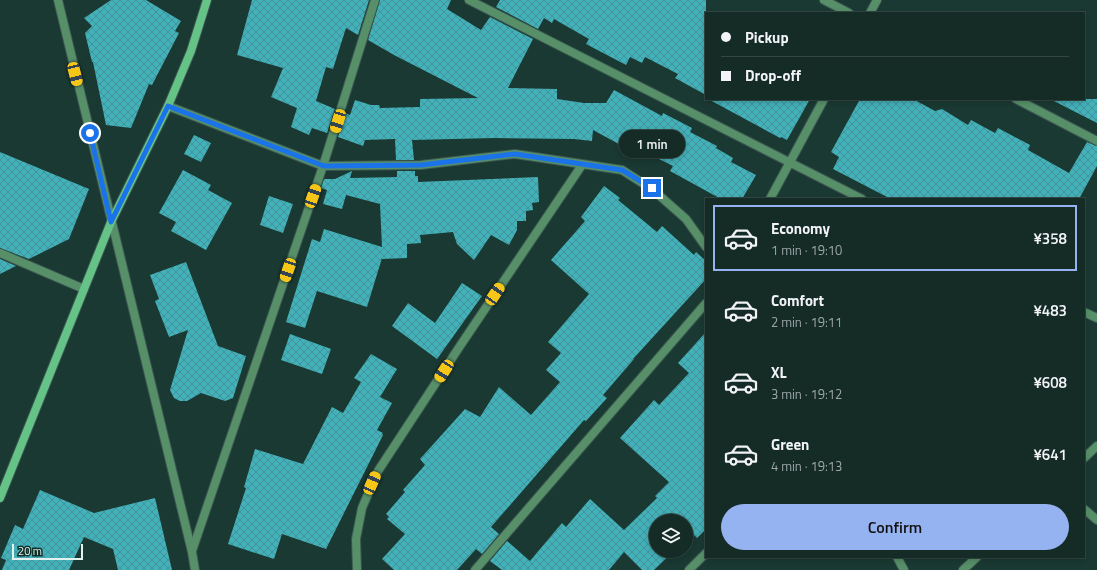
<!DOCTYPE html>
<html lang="en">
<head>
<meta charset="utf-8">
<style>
  :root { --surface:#142b26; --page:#1d332e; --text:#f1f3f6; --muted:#9da7a7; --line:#334743; --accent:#95b2f1 }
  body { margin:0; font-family:"Titillium Web",sans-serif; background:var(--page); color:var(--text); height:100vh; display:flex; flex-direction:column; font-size:15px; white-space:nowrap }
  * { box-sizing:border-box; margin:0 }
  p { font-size:13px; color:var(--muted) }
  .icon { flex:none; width:22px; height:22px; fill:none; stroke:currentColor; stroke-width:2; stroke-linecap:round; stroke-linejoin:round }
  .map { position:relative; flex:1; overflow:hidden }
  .panel { position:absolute; left:705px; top:198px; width:380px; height:360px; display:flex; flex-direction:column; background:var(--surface); border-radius:0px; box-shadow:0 2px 6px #0003,0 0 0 1px var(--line) }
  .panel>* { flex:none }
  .hud { position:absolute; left:705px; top:12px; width:380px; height:88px; border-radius:0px; box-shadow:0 2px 6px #0003,0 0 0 1px var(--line); display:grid; align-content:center; height:88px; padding:0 16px; background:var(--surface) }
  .buttons { position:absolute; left:649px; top:514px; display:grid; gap:8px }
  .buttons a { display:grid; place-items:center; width:44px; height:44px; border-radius:50%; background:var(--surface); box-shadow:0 2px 6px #0003,0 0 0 1px var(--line); font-size:20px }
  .scale { position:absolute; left:12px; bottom:10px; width:71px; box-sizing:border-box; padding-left:4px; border:2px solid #e2f3ef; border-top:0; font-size:11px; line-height:14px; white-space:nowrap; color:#e2f3ef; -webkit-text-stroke:3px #0f2f28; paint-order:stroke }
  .end { position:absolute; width:18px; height:18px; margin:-9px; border:5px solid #1a73e8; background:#fff; box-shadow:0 0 0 2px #fff }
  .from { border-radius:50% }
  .bubble { position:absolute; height:28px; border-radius:14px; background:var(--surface); box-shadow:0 2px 6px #0003,0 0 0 1px var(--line); font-size:13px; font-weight:600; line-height:28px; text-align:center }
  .car { position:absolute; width:12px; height:24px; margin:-12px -6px; border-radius:5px; box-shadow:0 0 3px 1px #0007; background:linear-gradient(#f5c518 24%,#345 0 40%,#f5c518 0 76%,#345 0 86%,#f5c518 0) }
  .hud b { display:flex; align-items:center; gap:14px; height:38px; font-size:15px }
  .hud b+b { border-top:1px solid var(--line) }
  .hud i { width:10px; height:10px; background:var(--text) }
  ul { padding:7px 0 0; list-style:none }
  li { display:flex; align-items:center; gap:12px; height:66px; margin:0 8px 6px; padding:0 8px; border:2px solid transparent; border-radius:0px }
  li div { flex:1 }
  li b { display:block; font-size:15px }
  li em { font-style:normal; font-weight:600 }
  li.active { border-color:var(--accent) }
  li>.icon { width:36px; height:36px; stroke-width:1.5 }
  .action { display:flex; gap:8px; margin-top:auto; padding:8px 16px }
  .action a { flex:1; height:46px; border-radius:24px; background:var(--accent); color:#111; font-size:16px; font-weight:600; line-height:46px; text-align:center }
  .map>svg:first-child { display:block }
  .building { fill:url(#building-cross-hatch) }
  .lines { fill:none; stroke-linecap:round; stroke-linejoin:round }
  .street-casing { stroke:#3a5750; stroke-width:10 }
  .secondary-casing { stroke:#3a5750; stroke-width:10 }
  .street { stroke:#578f69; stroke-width:8 }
  .secondary { stroke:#66c387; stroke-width:8 }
  .route { stroke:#1a73e8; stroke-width:5 }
</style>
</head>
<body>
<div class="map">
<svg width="1097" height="570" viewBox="0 0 1097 570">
  <defs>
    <pattern id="building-cross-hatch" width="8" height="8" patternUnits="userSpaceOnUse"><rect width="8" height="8" fill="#43b1ba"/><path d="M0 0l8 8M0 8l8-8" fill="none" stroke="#439298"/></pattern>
  </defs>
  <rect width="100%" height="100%" fill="#1a3932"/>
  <g class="building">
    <polygon points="111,0 146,0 181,21 175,31 179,33 152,85 149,84 131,128 106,125 93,62 92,62 85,33 92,26 84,18"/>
    <polygon points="252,0 369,0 358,35 346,28 333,69 326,67 316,101 335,109 327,133 312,128 309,135 291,127 297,108 271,97 283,68 237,55"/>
    <polygon points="380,0 451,0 447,9 481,30 490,17 533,39 508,88 557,89 557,99 584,103 606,103 614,90 662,116 663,113 692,128 690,132 717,146 716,148 733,158 731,162 756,175 742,199 721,199 670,171 673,166 631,145 628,149 593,130 592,141 574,139 495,138 412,140 414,160 396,160 395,139 365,140 363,146 338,137 345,113 350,115 355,100 371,105 379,105 380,108 420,107 420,99 478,98 394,55 368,40"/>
    <polygon points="500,0 706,0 706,95 675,78 678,74 645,57 642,63 630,57 626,65 586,44 589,39 554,19 552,23 544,18 538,29 496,7"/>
    <polygon points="708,99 810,99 787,140 781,137 780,138"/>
    <polygon points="860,99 913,99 935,111 942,109 968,125 971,120 995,133 998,128 1030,145 1028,150 1069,173 1087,142 1097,146 1097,166 1079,199 891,199 833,169 839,157 831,152"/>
    <polygon points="1050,99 1097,99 1097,123"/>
    <polygon points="194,135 211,143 201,162 184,154"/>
    <polygon points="0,152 89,189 69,239 29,259 0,248"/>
    <polygon points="183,170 211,185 208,190 232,203 206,250 171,231 176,222 159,213"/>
    <polygon points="352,171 350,178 397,177 397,171 415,171 415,176 418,176 418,182 538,177 539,202 532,203 533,210 526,211 526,221 517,221 517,230 509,245 491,235 474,260 457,244 453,232 420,235 421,243 407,244 407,258 382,259 382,258 367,307 317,291 305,328 286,322 312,239 320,242 324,229 382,247 380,204 346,195 342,209 323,204 327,190 321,188 324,179 335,179"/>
    <polygon points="604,186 620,198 618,200 657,232 662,226 694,255 696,252 706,261 706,279 633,359 634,359 603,395 607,398 586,421 584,420 491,527 499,534 482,554 476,549 457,570 394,570 382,559 405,534 387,519 389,517 386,514 405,492 403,490 425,465 420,459 465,409 480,417 499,387 531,415 560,382 546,370 561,353 548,342 589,294 551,260 585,221 581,217"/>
    <polygon points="269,196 293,204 283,233 260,225"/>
    <polygon points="0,259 16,266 0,274"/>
    <polygon points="186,262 218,346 246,356 233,398 225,401 201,393 187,401 180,401 174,398 170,390 188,330 169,337 155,301 159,299 150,275"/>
    <polygon points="462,283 482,296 437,359 392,326 408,303 435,323"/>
    <polygon points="706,332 706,529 697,538 692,533 686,539 686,521 656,521 656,551 674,551 654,570 642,570 624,552 609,570 502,570 490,561 507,541 530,561 562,523 566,527 590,499 624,530 657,498 655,496 669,482 620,438 654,400 659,405 689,373 678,363"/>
    <polygon points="290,334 331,349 322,374 281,360"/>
    <polygon points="371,354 397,369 380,397 392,403 377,430 383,433 382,434 383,435 326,549 282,534 274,559 228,544 246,488 244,487 255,449 303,464 332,407 343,413 361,382 354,378"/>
    <polygon points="40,490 94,513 155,498 172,570 118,570 113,549 84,537 69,570 2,570 6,560 1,558 15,525 23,529"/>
  </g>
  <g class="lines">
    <g class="street-casing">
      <g id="street">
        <polyline points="58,0 192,552 195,570"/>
        <polyline points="469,0 862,199"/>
        <polyline points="824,0 849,13"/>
        <polyline points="870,13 877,0"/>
        <polyline points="1016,99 1097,141"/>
        <polyline points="168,106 323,166 421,165 515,154 622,170 652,189 686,219 706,247"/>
        <polyline points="770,199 824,99"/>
        <polyline points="0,253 84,289"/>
        <polyline points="1084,312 1097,318"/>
        <polyline points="1084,458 1097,446"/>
        <polyline points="1084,509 1097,520"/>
        <polyline points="192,551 323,166 375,0"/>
        <polyline points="897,557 904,570"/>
        <polyline points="357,570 356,539 362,508 378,471 460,346 582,165"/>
        <polyline points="475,570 706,303"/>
        <polyline points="689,570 706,553"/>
        <polyline points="963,570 977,557"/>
      </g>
    </g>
    <g class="secondary-casing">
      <polyline id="secondary" points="0,498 111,222 168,106 191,51 207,0"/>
    </g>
    <use href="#street" class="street"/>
    <use href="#secondary" class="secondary"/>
  </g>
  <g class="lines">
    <polyline class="route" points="90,133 111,222 168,106 324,166 421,165 515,154 622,170 652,188"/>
  </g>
</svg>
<div class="buttons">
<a><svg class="icon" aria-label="layers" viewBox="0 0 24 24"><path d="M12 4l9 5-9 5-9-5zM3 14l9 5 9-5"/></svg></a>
</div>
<div class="scale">20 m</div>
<i class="end from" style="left:90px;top:133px"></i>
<i class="end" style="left:652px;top:188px"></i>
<div class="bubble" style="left:619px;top:130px;width:66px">1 min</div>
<i class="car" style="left:75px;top:74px;rotate:166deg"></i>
<i class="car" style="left:338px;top:121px;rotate:197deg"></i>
<i class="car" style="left:313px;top:196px;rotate:19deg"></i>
<i class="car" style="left:288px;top:270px;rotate:199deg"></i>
<i class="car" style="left:495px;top:294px;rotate:34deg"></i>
<i class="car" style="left:444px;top:371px;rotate:213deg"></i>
<i class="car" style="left:372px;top:483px;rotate:24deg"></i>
<div class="hud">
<b><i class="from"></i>Pickup</b>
<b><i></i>Drop-off</b>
</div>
<section class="panel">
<ul>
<li class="active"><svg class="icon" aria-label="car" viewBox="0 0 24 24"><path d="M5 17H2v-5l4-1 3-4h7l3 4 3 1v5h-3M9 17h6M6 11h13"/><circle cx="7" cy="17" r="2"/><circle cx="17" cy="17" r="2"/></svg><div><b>Economy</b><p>1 min · 19:10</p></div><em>¥358</em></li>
<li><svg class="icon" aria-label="car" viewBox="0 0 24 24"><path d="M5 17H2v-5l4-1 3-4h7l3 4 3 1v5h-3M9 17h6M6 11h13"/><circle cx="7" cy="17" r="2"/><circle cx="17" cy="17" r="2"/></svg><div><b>Comfort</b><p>2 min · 19:11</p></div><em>¥483</em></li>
<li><svg class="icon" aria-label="car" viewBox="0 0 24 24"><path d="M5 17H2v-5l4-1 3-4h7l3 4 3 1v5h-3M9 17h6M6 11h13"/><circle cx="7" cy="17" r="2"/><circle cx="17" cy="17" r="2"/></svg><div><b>XL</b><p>3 min · 19:12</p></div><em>¥608</em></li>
<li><svg class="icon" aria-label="car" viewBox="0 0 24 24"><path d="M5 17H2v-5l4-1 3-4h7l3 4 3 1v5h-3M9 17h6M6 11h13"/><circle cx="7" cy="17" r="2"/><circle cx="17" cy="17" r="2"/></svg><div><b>Green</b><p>4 min · 19:13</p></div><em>¥641</em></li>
</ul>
<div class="action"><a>Confirm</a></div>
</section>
</div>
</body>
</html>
